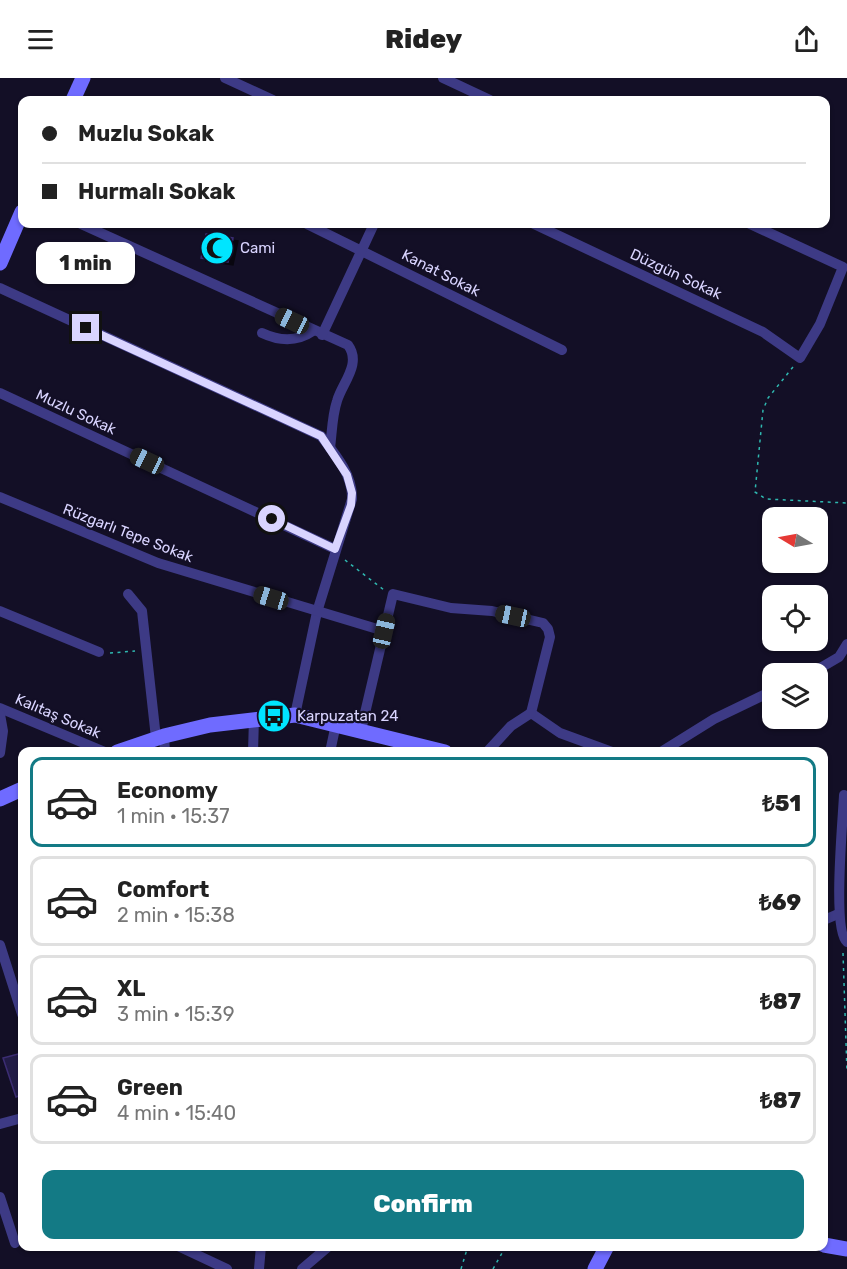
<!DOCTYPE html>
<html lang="en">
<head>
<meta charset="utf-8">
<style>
  :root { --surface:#fff; --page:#f6f6f6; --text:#222; --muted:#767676; --line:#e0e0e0; --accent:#137a85 }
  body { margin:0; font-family:Rubik,sans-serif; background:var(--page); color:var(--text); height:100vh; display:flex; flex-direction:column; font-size:22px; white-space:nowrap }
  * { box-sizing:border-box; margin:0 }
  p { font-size:20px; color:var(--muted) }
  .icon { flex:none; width:33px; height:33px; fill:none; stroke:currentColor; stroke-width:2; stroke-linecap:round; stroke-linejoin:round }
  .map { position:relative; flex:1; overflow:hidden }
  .side { position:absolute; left:18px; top:669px; width:810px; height:504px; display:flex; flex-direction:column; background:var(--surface); border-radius:12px; box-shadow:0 2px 4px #0004 }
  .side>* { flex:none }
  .banner { position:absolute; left:18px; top:18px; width:812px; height:132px; border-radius:12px; box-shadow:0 2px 4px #0004; display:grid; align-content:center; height:132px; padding:0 24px; background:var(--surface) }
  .needle { width:39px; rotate:280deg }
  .tools { position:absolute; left:762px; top:429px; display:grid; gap:12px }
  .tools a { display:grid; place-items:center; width:66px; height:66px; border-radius:12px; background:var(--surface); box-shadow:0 2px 4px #0004; font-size:30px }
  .end { position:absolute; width:27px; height:27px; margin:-14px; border:8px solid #d9d4ff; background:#111; box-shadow:0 0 0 3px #111 }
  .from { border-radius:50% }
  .bubble { position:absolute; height:42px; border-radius:12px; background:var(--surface); box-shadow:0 2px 4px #0004; font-size:20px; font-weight:800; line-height:42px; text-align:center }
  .car { position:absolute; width:18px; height:36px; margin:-18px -9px; border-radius:8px; box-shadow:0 0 4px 2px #0007; background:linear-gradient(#222 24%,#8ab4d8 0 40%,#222 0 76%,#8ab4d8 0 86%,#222 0) }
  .banner b { display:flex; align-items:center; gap:21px; height:57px; font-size:22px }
  .banner b+b { border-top:2px solid var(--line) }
  .banner i { width:15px; height:15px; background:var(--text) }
  ul { padding:10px 0 0; list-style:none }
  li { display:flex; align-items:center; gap:18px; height:90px; margin:0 12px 9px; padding:0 12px; border:3px solid var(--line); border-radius:12px }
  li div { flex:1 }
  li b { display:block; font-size:22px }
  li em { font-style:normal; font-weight:800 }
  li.on { border-color:var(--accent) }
  li>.icon { width:54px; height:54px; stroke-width:1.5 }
  .action { display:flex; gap:12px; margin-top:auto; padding:12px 24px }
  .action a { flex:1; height:69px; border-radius:12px; background:var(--accent); color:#fff; font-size:24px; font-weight:800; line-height:69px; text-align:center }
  header { display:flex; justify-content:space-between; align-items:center; height:78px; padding:0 24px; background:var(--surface); font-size:27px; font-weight:800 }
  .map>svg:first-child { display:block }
  .building { fill:#241b47; stroke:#3b2d73; stroke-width:1.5; filter:url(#shadow) }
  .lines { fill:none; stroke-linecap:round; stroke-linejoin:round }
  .path { stroke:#2fb8b0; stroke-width:1.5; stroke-dasharray:3 4.5; stroke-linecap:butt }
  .street { stroke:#3d3a85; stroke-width:10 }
  .secondary { stroke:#6f6bff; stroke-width:15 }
  .route { stroke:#d9d4ff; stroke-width:8 }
  .labels { text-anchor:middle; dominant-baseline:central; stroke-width:4.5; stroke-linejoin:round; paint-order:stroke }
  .poi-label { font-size:15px; fill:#d9d4ff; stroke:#130f26; text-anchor:start }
  .street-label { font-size:15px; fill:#d9d4ff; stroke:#130f26 }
</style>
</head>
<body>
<header><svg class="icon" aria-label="menu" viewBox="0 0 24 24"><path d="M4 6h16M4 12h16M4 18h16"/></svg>Ridey<svg class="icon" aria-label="share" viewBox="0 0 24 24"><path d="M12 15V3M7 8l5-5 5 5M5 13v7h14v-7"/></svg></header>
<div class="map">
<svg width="847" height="1191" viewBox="0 0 847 1191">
  <defs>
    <filter id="shadow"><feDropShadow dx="5" dy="3" stdDeviation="0" flood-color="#0009"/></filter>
  </defs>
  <rect width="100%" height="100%" fill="#130f26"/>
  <g class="building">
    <polygon points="206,156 233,160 228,184 201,180"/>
    <polygon points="22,975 22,1017 16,1019 3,980"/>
  </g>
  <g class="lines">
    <g class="path">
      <polyline points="793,289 768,320 763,332 755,414 766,421 847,425"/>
      <polyline points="345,482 384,512"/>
      <polyline points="110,575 135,573"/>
      <polyline points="843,875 847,994"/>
      <polyline points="461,1191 468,1168"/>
      <polyline points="493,1191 506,1168"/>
    </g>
    <g class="street">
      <polyline points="225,0 273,22"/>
      <polyline points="443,0 490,22"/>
      <path d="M81,146l267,121c14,19 -6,38 -11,56 -5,15 -5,32 -7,47"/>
      <polyline points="307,146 562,272"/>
      <polyline points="534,146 763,254 800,280 820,246 843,189 750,146"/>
      <path d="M0,210l321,148c14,18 32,39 31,63l-35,113 -22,103"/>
      <path d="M262,255c17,8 35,9 51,-2"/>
      <polyline points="322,257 374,146"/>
      <polyline points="0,315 335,471"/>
      <polyline points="0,419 158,485 384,553"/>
      <polyline points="128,516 142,533 156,660"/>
      <polyline points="0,533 99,574"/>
      <polyline points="810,596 839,579 847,566"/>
      <polyline points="0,630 105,674"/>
      <polyline points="0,636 3,653 0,675"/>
      <polyline points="361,652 393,516 451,530 492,533 543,545 548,551 550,559 531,635 560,655 612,674"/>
      <polyline points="164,658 165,674"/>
      <polyline points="253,674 254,640"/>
      <polyline points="330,674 336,646"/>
      <polyline points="487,674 511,648 531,635"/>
      <polyline points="661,674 714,641 772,613"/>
      <path d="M844,717c-1,24 -12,136 3,147"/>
      <polyline points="824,842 838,836"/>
      <polyline points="0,867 22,936"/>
      <polyline points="0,1046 22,1040"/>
      <polyline points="0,1119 15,1165"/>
      <polyline points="178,1168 227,1191"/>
      <polyline points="259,1191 261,1168"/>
      <polyline points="302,1191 329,1168"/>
    </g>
    <g class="secondary">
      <polyline points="73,22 83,0"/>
      <polyline points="0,185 22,134"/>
      <polyline points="117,674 164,658 210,647 295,637 445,674"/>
      <polyline points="0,721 22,711"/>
      <polyline points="824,1167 847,1171"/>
      <polyline points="595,1191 607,1168"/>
    </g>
  </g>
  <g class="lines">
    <polyline class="route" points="86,250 321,358 347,397 352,415 351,427 335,471 272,441"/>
  </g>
  <defs>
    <g id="mosque-disc" transform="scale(1.725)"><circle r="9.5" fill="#00e5ff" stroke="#130f26"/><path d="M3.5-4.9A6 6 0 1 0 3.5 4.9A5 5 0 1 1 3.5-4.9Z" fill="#111"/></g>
    <g id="bus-disc" transform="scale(1.725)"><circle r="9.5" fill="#00e5ff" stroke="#130f26"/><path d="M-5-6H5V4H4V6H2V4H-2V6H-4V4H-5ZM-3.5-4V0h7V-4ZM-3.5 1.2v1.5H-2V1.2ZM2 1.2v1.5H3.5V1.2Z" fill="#111"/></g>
  </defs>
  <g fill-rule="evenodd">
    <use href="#mosque-disc" x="217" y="170"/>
    <use href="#bus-disc" x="274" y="638"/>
  </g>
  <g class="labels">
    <g class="poi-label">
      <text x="240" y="170">Cami</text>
      <text x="297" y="638">Karpuzatan 24</text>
    </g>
    <g class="street-label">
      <text transform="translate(441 195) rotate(27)">Kanat Sokak</text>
      <text transform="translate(676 196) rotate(25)">Düzgün Sokak</text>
      <text transform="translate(76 334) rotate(25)">Muzlu Sokak</text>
      <text transform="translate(128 455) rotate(21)">Rüzgarlı Tepe Sokak</text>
      <text transform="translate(58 638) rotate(23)">Kalıtaş Sokak</text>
    </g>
  </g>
</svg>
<div class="tools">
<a><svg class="needle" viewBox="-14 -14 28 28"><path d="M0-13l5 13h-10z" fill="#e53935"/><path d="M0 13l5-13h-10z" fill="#767676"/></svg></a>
<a><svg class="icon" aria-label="locate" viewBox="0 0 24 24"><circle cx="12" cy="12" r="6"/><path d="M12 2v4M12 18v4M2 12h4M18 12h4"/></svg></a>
<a><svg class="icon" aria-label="layers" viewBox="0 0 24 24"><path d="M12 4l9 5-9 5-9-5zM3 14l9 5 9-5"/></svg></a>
</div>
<i class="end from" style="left:272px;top:441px"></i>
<i class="end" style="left:86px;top:250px"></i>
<div class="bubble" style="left:36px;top:164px;width:99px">1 min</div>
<i class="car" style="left:292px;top:243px;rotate:295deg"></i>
<i class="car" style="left:147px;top:383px;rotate:295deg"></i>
<i class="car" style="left:271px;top:520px;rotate:287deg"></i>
<i class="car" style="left:513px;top:538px;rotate:282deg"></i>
<i class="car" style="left:384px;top:553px;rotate:13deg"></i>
<div class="banner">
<b><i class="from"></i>Muzlu Sokak</b>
<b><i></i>Hurmalı Sokak</b>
</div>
<section class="side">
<ul>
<li class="on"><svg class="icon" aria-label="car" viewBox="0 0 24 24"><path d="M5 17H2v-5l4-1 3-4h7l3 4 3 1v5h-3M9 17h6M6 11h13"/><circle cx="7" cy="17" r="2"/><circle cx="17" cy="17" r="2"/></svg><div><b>Economy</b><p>1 min · 15:37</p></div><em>₺51</em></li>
<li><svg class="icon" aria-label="car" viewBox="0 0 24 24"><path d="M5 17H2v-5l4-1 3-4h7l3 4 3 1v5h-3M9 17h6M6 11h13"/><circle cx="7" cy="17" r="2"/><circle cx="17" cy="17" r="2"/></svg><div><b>Comfort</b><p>2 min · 15:38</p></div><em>₺69</em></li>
<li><svg class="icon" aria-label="car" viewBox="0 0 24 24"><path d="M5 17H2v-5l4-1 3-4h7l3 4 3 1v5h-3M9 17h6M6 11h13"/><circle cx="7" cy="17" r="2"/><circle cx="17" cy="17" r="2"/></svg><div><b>XL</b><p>3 min · 15:39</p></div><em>₺87</em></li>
<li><svg class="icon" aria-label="car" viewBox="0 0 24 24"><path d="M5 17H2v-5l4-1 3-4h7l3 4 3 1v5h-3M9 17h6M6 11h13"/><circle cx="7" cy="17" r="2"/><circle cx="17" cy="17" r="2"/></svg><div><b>Green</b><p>4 min · 15:40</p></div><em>₺87</em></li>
</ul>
<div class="action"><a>Confirm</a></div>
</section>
</div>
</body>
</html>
